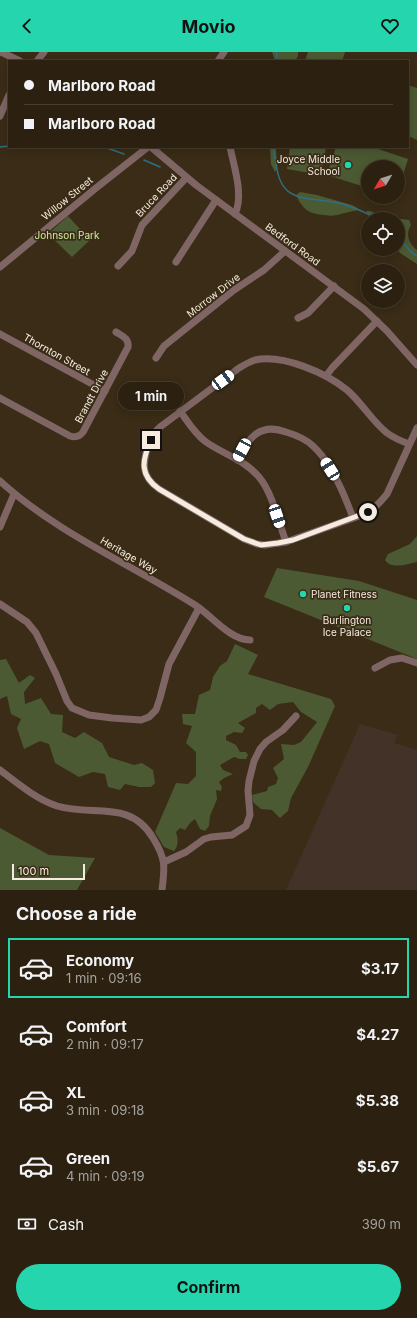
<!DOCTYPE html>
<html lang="en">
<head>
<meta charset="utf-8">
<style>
  :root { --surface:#2c2110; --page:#342919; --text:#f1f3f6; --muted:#a6a39f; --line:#483e30; --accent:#25d5ae }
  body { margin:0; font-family:Inter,sans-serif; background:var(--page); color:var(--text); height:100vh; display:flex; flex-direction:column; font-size:15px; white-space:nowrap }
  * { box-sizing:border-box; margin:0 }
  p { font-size:13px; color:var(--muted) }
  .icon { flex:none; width:22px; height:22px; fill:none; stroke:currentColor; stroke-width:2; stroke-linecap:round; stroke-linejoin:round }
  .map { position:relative; height:838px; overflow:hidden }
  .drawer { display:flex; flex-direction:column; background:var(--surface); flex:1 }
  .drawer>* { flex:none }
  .top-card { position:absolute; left:8px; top:8px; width:401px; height:88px; border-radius:0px; box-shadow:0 2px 10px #0003,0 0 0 1px var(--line); display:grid; align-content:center; height:88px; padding:0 16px; background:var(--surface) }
  .needle { width:26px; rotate:231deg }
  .tools { position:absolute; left:361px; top:108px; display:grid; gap:8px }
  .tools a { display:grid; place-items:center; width:44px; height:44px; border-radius:50%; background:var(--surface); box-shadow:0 2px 10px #0003,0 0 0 1px var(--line); font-size:20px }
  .scale { position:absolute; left:12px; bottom:10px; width:73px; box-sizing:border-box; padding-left:4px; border:2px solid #f5ecdf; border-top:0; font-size:11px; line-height:14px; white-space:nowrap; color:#f5ecdf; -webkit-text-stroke:3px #3a2c16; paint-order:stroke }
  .end { position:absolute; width:18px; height:18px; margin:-9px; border:5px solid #f5ecdf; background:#111; box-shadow:0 0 0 2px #111 }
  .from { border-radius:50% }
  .bubble { position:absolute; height:28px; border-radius:14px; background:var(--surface); box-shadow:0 2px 10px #0003,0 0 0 1px var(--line); font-size:13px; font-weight:700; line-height:28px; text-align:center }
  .car { position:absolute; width:12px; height:24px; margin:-12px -6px; border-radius:5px; box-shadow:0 0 3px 1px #0007; background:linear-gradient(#fff 24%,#345 0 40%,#fff 0 76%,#345 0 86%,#fff 0) }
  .top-card b { display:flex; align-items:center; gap:14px; height:38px; font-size:15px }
  .top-card b+b { border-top:1px solid var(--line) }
  .top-card i { width:10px; height:10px; background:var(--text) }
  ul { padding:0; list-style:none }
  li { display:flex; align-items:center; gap:12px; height:60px; margin:0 8px 6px; padding:0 8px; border:2px solid transparent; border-radius:0px }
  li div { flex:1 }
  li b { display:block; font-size:15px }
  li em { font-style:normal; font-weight:700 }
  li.current { border-color:var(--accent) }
  li>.icon { width:36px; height:36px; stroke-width:1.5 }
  h2 { padding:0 16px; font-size:18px; line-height:48px }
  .pay { display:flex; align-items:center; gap:10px; height:44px; padding:0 16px; font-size:15px }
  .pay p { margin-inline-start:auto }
  .primary-button { display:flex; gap:8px; margin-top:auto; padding:8px 16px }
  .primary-button a { flex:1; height:46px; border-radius:24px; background:var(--accent); color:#111; font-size:16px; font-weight:700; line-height:46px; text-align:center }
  header { display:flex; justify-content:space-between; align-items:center; height:52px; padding:0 16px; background:var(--accent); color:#111; font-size:18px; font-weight:700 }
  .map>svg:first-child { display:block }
  .commercial { fill:#433227 }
  .green { fill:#4c5a33 }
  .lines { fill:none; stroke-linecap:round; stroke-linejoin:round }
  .stream { stroke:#2f6f83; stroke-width:1.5 }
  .minor { stroke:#7f6665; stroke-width:7 }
  .route { stroke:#f5ecdf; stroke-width:5 }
  .poi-dot { fill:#25d5ae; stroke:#3a2c16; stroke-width:1.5 }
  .labels { text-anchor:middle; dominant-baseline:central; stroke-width:3.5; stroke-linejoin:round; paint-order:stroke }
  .poi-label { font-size:10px; fill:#f5ecdf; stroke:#3a2c16; text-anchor:end }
  .street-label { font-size:10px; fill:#f5ecdf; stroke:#3a2c16 }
  .park-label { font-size:10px; fill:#cfeca1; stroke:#3a2c16 }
</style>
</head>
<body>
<header><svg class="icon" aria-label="back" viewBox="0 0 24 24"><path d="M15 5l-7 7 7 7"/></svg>Movio<svg class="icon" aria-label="heart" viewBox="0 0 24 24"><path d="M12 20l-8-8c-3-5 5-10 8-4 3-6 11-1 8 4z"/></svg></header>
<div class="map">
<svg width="417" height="838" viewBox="0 0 417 838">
  <rect width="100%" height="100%" fill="#3a2c16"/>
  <polygon class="commercial" points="360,672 398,683 394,691 417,698 417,838 286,838"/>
  <g class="green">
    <polygon points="272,0 298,0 298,4 295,9 275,9"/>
    <polygon points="308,0 345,0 342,9 305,9"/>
    <polygon points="408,33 417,36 417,88 408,84"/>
    <polygon points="270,95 276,95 277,117 275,120 271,112"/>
    <polygon points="290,95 326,95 321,123 287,117"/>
    <polygon points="336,95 372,95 408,107 398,139 398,115 368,115 368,136 327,123"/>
    <path d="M300,140l17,3 35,10 4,2 3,3c-8,1 -14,3 -22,5 -4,1 -8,1 -12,0 -16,-1 -22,-5 -29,-20z"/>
    <path d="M366,159h4l15,6 24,3 2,5c-6,9 -2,19 6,25v14l-17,-11 -3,-4h1v-30h-29v-3z"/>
    <polygon points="68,164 90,188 72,205 48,182"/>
    <path d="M417,484v26c-10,2 -25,8 -32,-2l3,-6 22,-10z"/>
    <polygon points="277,516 359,529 417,548 417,607 264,545"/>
    <path d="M235,592l23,11 -10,19 83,25 4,7 -27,61 -17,31 -3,13 -8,7 -8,-8 -11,-1 -8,-7 -1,-7 15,-4 1,-4 8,-3 2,-6 -5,-10 11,-9 -3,-15 13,1 7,-3 16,-20 -16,-10 -8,-10 -15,2 -8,6 -8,-6 -6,4v5l-18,10 7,5 -3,5 -8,-1 -8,4v4l10,5 4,7h6l2,3 -2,4h-6l-6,-2 -14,8 3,5 10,4 -9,4 -5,4 3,5 -1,4 -5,-1 1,9 -7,17 -1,10 -4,5 -5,-2 -5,-10 -4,3 -6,8 -5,-2 -4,4c2,7 3,13 -2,19l-10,-4 -9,-15 21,-49 12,1 8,-8v-24l-10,-9 6,-17 -9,-2 -1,-10h13l4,-19 11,-5 3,-13 7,-11 7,-5z"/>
    <polygon points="6,607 19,631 30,623 35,626 24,640 25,652 41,646 51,662 63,663 62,680 75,686 84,680 102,691 109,705 134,713 142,711 153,718 155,731 151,735 139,735 125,732 120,738 108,735 105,722 93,720 79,725 55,711 49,692 40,689 24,697 17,676 21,667 11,662 7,644 0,647 0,608"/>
    <polygon points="0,776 49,803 95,806 77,838 0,838"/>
  </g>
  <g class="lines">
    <g class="stream">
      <polyline points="276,0 278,9"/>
      <polyline points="0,95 9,94"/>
      <polyline points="104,95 124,102"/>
      <path d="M274,95c-1,5 1,10 2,15 4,43 30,34 63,41 16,4 25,9 39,16"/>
      <polyline points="144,108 160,115"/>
      <path d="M398,186c8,5 10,14 19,18"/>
    </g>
    <g class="minor">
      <polyline points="1,0 20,9"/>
      <polyline points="37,9 44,0"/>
      <polyline points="218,9 224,0"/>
      <polyline points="0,64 9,43"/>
      <polyline points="151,95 196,133 364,257 387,279 417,313"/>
      <path d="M230,95c4,20 14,48 5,67"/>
      <polyline points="176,210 216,148"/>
      <polyline points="118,214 132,199 142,173 186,126"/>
      <polyline points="0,215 96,136 148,95"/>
      <polyline points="298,266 308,261 334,234"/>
      <polyline points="0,282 105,339"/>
      <polyline points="156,306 164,294 234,238 264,218 285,199"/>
      <polyline points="326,324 332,316 377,269"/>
      <path d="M0,346l70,38c6,2 10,0 13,-4l45,-85c1,-9 -6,-11 -12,-15"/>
      <path d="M180,359c8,11 15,23 26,31 17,12 39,18 53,35 13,15 20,46 27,65"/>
      <path d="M409,392c-8,-3 -15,-6 -22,-11 -15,-12 -25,-30 -40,-43 -21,-17 -64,-36 -92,-30 -6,2 -11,5 -16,8l-79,59c-6,5 -9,12 -12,19 -6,19 -6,31 11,43l85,50 13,5 8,1 21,-3 73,-26 14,-7 8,-8 6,-7 30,-66"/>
      <path d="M237,408c11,-21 22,-38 49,-28 10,3 20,7 27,14 18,16 32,50 40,72"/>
      <path d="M0,429c57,52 130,83 195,124 16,10 35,35 55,35"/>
      <polyline points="0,475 14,442"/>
      <polyline points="0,552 27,570 36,581 56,622 67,649 72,656 89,663 112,666 141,668 149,665 156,658 160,646 169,612 199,556"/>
      <polyline points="375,616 390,608 402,606 417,611"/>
      <path d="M0,718c17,13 36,29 57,36 36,11 73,-7 96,32 13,21 12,28 9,52"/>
      <polyline points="164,810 186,800 204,787 211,785 232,783 246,774 250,763 248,739 249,729 254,709 260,697 266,690 283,678 296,664"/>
    </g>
  </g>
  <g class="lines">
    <path class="route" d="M151,388c-9,20 -12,35 8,49l85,50 17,6 17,-2 15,-3 75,-28"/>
  </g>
  <g class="poi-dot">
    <circle cx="348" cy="113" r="4"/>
    <circle cx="303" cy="542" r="4"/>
    <circle cx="347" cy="556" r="4"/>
  </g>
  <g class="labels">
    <g class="poi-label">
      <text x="340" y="107">Joyce Middle<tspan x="340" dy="12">School</tspan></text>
      <text x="311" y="542" text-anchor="start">Planet Fitness</text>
      <text x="347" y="568" text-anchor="middle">Burlington<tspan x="347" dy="12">Ice Palace</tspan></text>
    </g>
    <g class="street-label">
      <text transform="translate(156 143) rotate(-47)">Bruce Road</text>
      <text transform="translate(67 146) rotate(-39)">Willow Street</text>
      <text transform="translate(293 192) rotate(36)">Bedford Road</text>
      <text transform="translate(213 243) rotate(-38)">Morrow Drive</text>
      <text transform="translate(57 302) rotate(29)">Thornton Street</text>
      <text transform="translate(91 344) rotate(-62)">Brandt Drive</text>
      <text transform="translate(129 503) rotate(30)">Heritage Way</text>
    </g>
    <g class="park-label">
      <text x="67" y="183">Johnson Park</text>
    </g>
  </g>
</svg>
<div class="tools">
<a><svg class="needle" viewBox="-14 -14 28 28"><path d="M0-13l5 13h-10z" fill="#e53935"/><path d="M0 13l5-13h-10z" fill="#a6a39f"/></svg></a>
<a><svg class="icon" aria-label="locate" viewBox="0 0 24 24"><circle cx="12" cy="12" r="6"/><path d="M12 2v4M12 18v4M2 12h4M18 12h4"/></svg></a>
<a><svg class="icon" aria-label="layers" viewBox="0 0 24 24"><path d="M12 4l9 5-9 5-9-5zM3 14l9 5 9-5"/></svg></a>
</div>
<div class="scale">100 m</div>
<i class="end from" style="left:368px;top:460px"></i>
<i class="end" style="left:151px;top:388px"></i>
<div class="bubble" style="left:118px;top:330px;width:66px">1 min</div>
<i class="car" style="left:223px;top:328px;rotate:54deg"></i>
<i class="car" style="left:242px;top:398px;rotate:208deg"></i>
<i class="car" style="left:330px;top:417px;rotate:328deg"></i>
<i class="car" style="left:277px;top:464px;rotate:161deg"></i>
<div class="top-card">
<b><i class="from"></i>Marlboro Road</b>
<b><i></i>Marlboro Road</b>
</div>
</div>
<section class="drawer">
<h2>Choose a ride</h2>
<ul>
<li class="current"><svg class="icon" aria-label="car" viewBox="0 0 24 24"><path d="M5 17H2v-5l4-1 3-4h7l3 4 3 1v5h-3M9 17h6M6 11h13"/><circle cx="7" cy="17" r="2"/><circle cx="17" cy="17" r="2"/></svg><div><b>Economy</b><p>1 min · 09:16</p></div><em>$3.17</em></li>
<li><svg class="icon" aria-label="car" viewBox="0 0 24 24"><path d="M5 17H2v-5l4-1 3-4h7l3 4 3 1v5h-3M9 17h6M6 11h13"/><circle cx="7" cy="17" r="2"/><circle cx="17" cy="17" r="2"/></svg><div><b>Comfort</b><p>2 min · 09:17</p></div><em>$4.27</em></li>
<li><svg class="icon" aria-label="car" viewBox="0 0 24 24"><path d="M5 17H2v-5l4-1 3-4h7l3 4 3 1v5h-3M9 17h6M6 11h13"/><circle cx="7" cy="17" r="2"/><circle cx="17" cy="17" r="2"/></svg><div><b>XL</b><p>3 min · 09:18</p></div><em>$5.38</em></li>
<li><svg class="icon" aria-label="car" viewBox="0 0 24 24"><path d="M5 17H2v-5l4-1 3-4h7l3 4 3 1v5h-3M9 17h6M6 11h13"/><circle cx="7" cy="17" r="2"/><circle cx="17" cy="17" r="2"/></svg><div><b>Green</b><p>4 min · 09:19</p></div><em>$5.67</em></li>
</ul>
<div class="pay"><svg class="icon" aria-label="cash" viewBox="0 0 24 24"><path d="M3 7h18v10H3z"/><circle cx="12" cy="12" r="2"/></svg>Cash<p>390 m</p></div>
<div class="primary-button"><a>Confirm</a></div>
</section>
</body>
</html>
